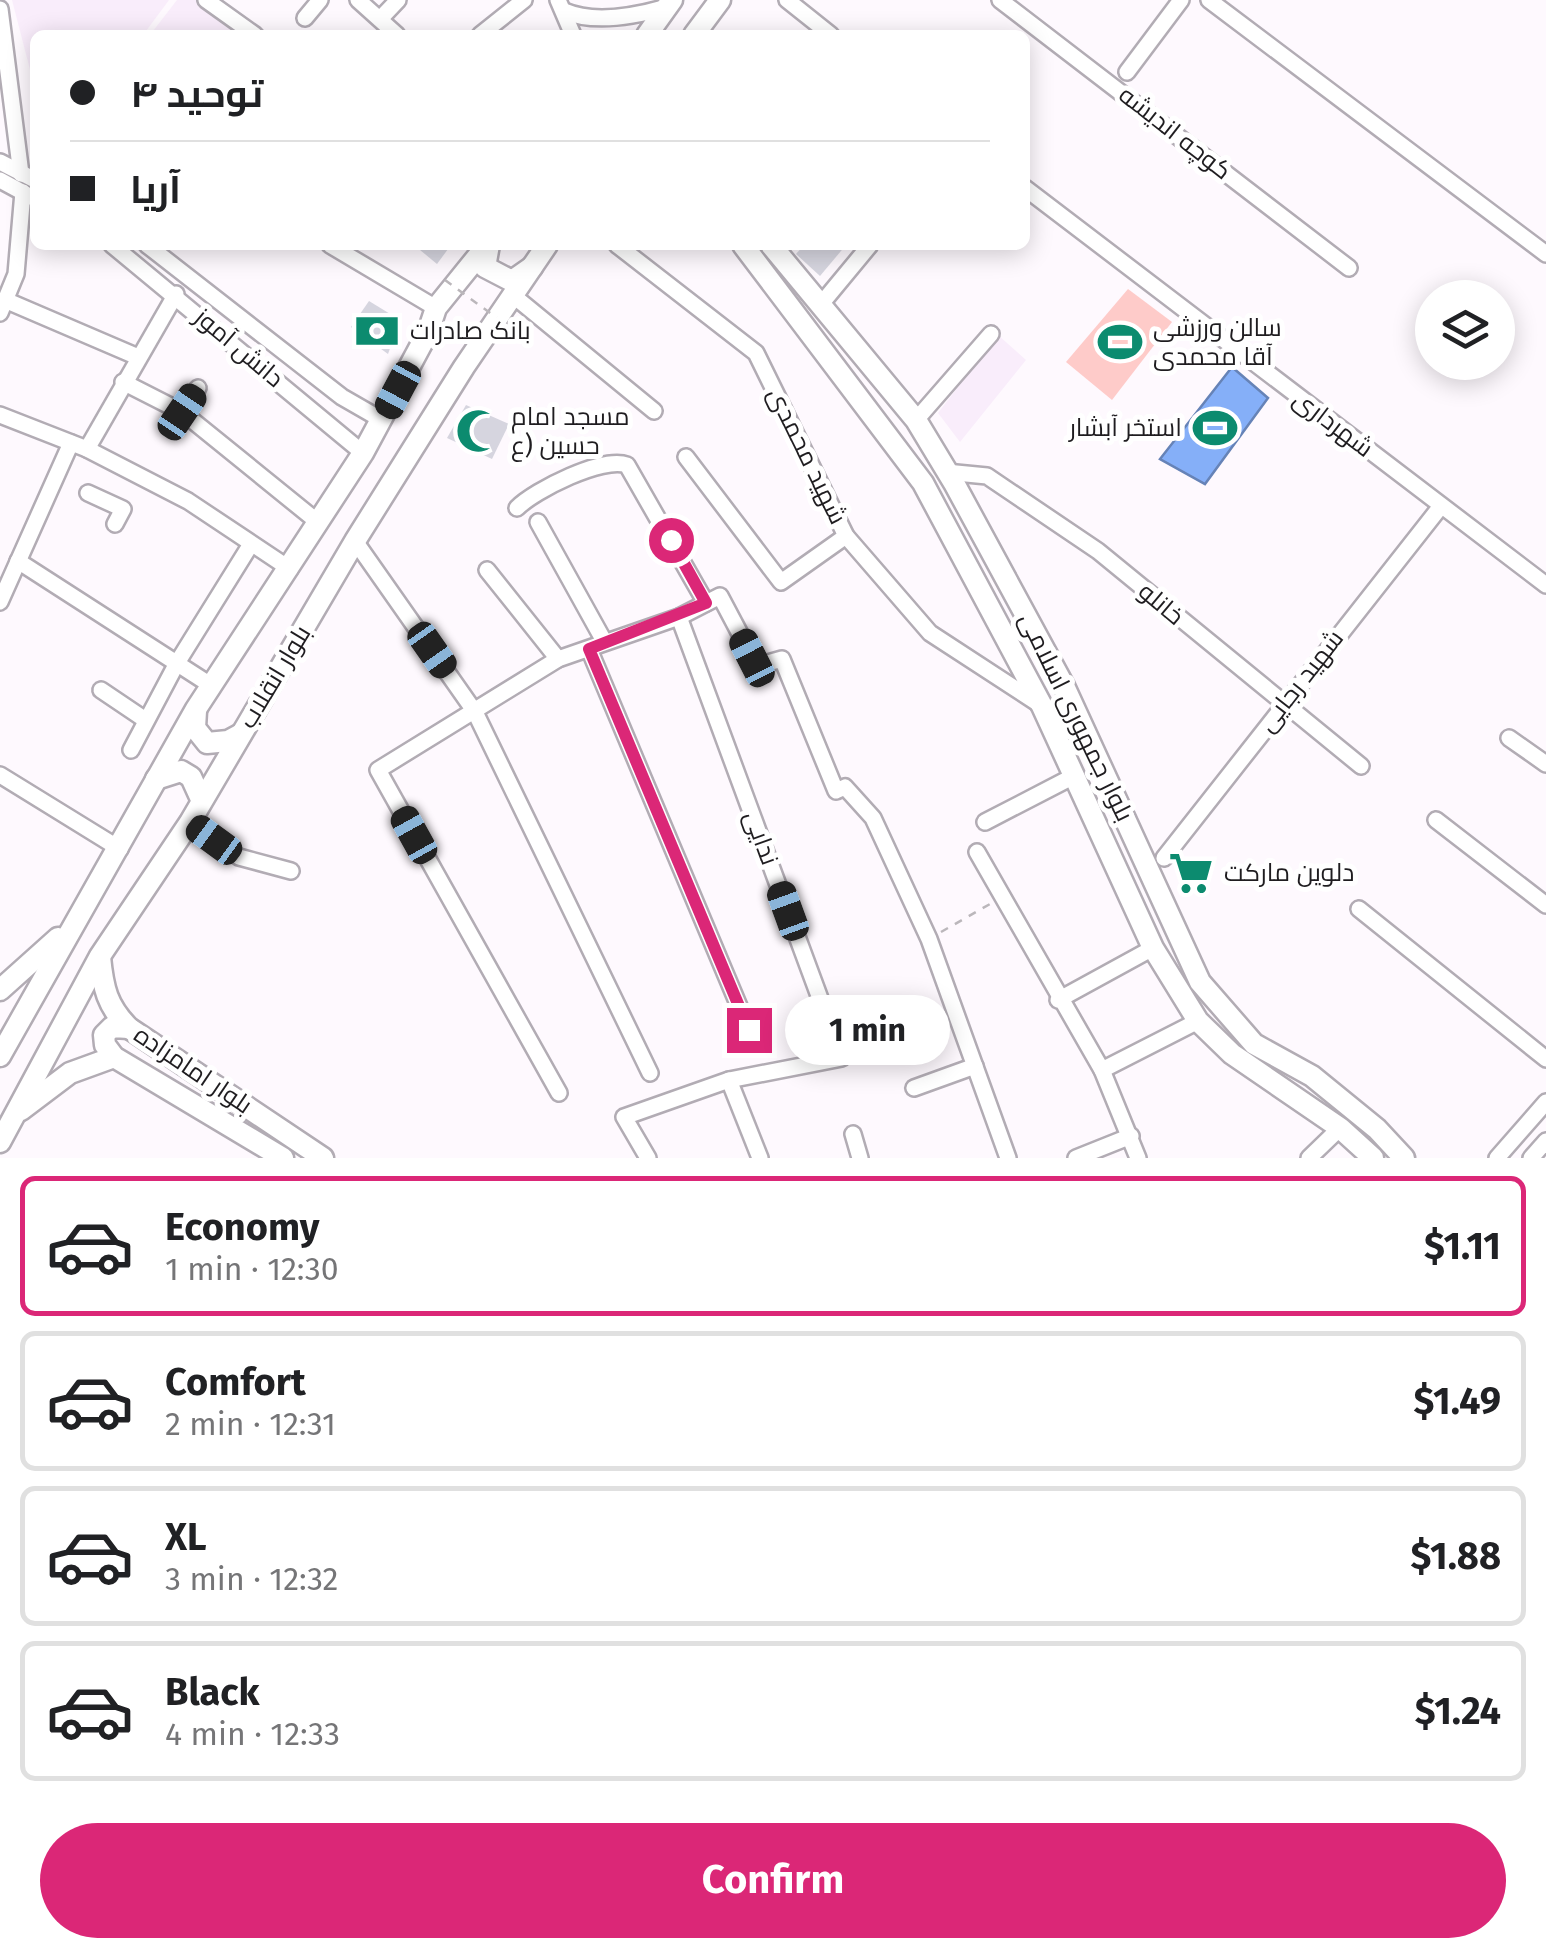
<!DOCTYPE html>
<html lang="en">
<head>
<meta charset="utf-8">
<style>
  :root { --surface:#fff; --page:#f6f6f6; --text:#202124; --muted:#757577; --line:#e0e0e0; --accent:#db2777 }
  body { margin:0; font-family:"Fira Sans",Cairo,sans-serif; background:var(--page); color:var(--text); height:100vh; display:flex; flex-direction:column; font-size:38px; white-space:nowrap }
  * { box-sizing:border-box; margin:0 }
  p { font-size:32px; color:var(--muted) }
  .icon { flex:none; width:55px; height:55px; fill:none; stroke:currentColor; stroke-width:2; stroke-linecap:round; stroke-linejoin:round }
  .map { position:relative; height:1158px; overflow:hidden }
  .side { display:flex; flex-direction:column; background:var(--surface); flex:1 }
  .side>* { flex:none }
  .guide { position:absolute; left:30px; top:30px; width:1000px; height:220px; border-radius:15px; box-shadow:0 5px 25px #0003; display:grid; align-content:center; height:220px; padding:0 40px; background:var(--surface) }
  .tools { position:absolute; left:1415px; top:280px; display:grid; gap:20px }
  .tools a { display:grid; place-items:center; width:100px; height:100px; border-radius:50%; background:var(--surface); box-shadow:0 5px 25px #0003; font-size:50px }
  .end { position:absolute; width:45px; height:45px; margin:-22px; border:12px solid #db2777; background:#fff; box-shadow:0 0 0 5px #fff }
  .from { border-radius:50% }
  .bubble { position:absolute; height:70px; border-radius:35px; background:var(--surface); box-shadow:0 5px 25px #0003; font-size:32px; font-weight:700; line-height:70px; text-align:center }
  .car { position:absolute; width:30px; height:60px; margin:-30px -15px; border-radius:12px; box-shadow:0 0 8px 2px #0007; background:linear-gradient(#222 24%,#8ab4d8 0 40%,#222 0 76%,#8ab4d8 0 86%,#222 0) }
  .guide b { display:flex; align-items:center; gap:35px; height:95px; font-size:38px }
  .guide b+b { border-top:2px solid var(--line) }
  .guide i { width:25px; height:25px; background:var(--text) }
  ul { padding:18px 0 0; list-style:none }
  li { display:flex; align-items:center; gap:30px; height:140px; margin:0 20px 15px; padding:0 20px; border:5px solid var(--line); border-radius:15px }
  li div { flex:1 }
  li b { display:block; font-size:38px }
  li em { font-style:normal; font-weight:700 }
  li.current { border-color:var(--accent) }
  li>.icon { width:90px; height:90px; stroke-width:1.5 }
  .primary-button { display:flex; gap:20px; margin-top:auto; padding:20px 40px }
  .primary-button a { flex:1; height:115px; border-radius:60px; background:var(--accent); color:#fff; font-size:40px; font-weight:700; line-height:115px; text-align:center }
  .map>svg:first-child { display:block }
  .built { fill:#f9edfb }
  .green { fill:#fecbc9 }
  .water { fill:#85aff8; stroke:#6683b7; stroke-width:2.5 }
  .building { fill:#d6d5df }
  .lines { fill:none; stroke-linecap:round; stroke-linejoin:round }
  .minor-casing { stroke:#b2acb4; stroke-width:20 }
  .major-casing { stroke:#b2acb4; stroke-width:25 }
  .path { stroke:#bbb7bb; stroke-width:2.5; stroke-dasharray:8 8; stroke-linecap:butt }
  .minor { stroke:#fff; stroke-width:15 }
  .major { stroke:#fff; stroke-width:20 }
  .path-bridge { stroke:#bbb7bb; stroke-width:2.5; stroke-dasharray:8 8; stroke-linecap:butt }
  .route { stroke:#db2777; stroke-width:12 }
  .labels { text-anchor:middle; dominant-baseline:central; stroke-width:10; stroke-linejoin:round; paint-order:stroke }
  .street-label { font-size:25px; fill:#1f1d20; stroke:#fff }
  .poi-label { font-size:25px; fill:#1f1d20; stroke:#fff; text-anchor:start }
</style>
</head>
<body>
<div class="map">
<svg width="1546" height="1158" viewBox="0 0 1546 1158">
  <rect width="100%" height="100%" fill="#fef9fe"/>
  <g class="built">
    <polygon points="12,0 169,0 143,35 35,35 35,89"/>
    <polygon points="177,0 199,0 248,35 150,35"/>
    <polygon points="998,335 1026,360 960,442 938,413"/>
  </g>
  <polygon class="green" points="1128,289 1172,322 1112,400 1066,362"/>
  <polygon class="water" points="1232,367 1268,398 1205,484 1160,459"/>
  <g class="building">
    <polygon points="414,245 451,245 437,264"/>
    <polygon points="804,245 846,245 820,276 796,254"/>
    <polygon points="369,301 400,320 388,354 351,327"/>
    <polygon points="466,405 509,424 492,459 447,438"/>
  </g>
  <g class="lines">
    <g class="minor-casing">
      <g id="minor">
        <polyline points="206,0 255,35"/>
        <polyline points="358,0 397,35"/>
        <polyline points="558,0 573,35"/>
        <polyline points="787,0 831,35"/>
        <polyline points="1000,0 1349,268"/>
        <polyline points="1209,0 1546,254"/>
        <polyline points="0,9 21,174"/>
        <path d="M564,11c30,13 72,5 103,-4"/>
        <polyline points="305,18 320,0"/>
        <polyline points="380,19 398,0"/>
        <polyline points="480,35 524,0"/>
        <polyline points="1127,72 1181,0"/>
        <polyline points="0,162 35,180"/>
        <polyline points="0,180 35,199"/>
        <polyline points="1025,188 1546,585"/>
        <polyline points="112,245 363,453"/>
        <polyline points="147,245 342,397 382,420"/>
        <polyline points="330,245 436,308"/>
        <polyline points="617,245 756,353 846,536 930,633 1042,706"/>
        <polyline points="515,297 654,411"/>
        <polyline points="5,300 138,357"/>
        <polyline points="822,303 870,245"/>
        <polyline points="0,313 16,274 23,192"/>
        <polyline points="123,382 182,412 319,523"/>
        <polyline points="182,412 198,388"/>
        <polyline points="0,415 87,449 188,501 290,569"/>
        <polyline points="916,420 991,334"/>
        <polyline points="87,449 176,294"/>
        <polyline points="686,457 781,582 846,536"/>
        <polyline points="946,472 987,476 1098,551 1361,766"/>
        <polyline points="88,493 123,509 115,524"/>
        <path d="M517,508c18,-18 86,-52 110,-43l79,138"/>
        <polyline points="538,522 604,641"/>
        <polyline points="355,541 475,712 650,1073"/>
        <polyline points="18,561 212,686"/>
        <polyline points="487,570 558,659"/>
        <polyline points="0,602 71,443"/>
        <polyline points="589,649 749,1030"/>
        <polyline points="101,690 144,719"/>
        <polyline points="1509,738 1546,764"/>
        <polyline points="131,750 177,663 251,544"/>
        <polyline points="0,775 120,849"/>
        <polyline points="1436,820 1546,905"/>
        <polyline points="190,822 239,857 291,871"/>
        <polyline points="985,822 1072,777"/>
        <polyline points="977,852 1102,1070 1138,1158"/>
        <polyline points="1164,858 1441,506"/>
        <polyline points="1359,909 1546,1059"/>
        <polyline points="1058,1000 1153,948"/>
        <polyline points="1102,1070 1198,1021"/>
        <polyline points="729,1080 760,1158"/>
        <polyline points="914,1088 975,1066"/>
        <polyline points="559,1093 378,770 558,659 679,617 720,596 757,666 782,659 836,791 845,787 873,818 929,939 1008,1158"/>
        <polyline points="853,1134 860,1158"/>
        <polyline points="648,1158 624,1117 729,1080 842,1058 679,617"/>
        <polyline points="1076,1158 1131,1136"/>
        <polyline points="1309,1158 1340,1128"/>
        <polyline points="1497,1158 1546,1102"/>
        <polyline points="1531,1158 1546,1141"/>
      </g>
    </g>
    <g class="major-casing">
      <g id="major">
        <polyline points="647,35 672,0"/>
        <polyline points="694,35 720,0"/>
        <polyline points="489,245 485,267 512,281 532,267"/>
        <polyline points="743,245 923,483 1042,706 1153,948 1198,1021 1232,1054 1340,1128 1373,1158"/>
        <polyline points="771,245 916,420 954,483 1064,686 1200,982 1254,1044 1312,1076 1377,1129 1404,1158"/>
        <polyline points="196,711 195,728 207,743 228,741 241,734"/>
        <polyline points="156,779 181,771 191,777 201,799"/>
        <path d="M100,957c3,31 7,49 29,71l194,130"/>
        <polyline points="0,990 58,938"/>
        <polyline points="129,1028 112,1027 104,1035 105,1045 114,1057 283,1158"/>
        <polyline points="0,1056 196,709 363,453 428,332 436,308 487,245"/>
        <polyline points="21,1110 70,1073 114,1057"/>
        <polyline points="0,1142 100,956 190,822 355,541 464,367 547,245"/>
      </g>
    </g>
    <polyline class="path" points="941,932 990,904"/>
    <use href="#minor" class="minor"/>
    <use href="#major" class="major"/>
    <polyline class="path-bridge" points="445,280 516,332"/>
  </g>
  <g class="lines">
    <polyline class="route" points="671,540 706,603 589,649 749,1030"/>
  </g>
  <defs>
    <g id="bank-bare" transform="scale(3.45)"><path d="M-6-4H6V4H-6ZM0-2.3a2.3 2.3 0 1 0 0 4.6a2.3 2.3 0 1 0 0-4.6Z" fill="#0c8b6f" stroke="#fff" stroke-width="2.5" paint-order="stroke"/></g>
    <g id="stadium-bare" transform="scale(3.45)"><path d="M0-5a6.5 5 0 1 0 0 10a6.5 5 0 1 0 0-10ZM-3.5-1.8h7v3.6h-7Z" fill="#0c8b6f" stroke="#fff" stroke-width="2.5" paint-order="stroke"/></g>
    <g id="mosque-bare" transform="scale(3.45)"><path d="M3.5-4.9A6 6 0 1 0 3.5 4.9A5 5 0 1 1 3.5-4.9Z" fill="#0c8b6f" stroke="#fff" stroke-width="2.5" paint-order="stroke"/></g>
    <g id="supermarket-bare" transform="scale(3.45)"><path d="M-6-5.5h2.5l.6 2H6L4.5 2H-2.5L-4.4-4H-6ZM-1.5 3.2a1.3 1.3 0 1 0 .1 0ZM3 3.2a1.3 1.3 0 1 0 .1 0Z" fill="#0c8b6f" stroke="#fff" stroke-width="2.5" paint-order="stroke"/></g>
  </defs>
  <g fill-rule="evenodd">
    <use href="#bank-bare" x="377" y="331"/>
    <use href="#stadium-bare" x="1120" y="342"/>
    <use href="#stadium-bare" x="1215" y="428"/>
    <use href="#mosque-bare" x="478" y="431"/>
    <use href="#supermarket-bare" x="1191" y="873"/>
  </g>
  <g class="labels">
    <g class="street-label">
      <text transform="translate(1175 133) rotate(38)">کوچه اندیشه</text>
      <text transform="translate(239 348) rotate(40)">دانش آموز</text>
      <text transform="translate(1333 424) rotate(37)">شهرداری</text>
      <text transform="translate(807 456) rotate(64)">شهید محمدی</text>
      <text transform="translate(1161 604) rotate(40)">خانلو</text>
      <text transform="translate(275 677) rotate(-59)">بلوار انقلاب</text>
      <text transform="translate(1301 681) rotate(-52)">شهید رجایی</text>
      <text transform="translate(1076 717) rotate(64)">بلوار جمهوری اسلامی</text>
      <text transform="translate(761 838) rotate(70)">ندایی</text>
      <text transform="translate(193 1070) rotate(34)">بلوار امامزاده</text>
    </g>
    <g class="poi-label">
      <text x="1153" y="328">سالن ورزشی<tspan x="1153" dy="29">آقا محمدی</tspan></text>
      <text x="410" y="331">بانک صادرات</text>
      <text x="511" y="417">مسجد امام<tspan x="511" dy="29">حسین (ع</tspan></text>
      <text x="1182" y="428" text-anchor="end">استخر آبشار</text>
      <text x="1224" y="873">دلوین مارکت</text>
    </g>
  </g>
</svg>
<div class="tools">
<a><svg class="icon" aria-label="layers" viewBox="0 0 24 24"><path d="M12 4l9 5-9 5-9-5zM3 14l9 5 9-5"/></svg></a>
</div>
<i class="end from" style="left:671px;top:540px"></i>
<i class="end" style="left:749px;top:1030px"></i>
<div class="bubble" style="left:785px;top:995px;width:165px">1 min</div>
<i class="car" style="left:398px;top:390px;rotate:208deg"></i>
<i class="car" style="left:182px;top:412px;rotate:34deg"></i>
<i class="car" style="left:432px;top:650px;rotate:145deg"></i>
<i class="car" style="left:752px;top:658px;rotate:333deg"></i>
<i class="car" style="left:414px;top:835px;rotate:331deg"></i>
<i class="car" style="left:214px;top:840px;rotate:306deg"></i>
<i class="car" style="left:788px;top:911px;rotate:340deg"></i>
<div class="guide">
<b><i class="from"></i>توحید ۴</b>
<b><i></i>آریا</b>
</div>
</div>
<section class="side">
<ul>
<li class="current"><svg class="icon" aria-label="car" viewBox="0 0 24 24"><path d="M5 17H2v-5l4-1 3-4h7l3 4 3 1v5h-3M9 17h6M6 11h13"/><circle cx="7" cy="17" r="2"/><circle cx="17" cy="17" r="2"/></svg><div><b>Economy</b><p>1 min · 12:30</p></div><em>$1.11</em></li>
<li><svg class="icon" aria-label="car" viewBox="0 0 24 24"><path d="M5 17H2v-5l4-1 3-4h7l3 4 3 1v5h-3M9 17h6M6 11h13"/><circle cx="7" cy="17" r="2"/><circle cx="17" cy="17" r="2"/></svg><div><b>Comfort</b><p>2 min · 12:31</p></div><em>$1.49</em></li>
<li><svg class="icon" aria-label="car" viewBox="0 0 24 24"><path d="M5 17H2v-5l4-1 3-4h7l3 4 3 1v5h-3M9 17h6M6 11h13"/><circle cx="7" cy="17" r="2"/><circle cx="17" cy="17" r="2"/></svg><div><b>XL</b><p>3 min · 12:32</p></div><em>$1.88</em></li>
<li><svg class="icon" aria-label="car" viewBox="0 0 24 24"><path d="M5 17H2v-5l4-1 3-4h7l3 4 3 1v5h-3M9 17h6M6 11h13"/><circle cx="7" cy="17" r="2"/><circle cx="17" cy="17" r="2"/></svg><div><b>Black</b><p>4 min · 12:33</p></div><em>$1.24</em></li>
</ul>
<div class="primary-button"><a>Confirm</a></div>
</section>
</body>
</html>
